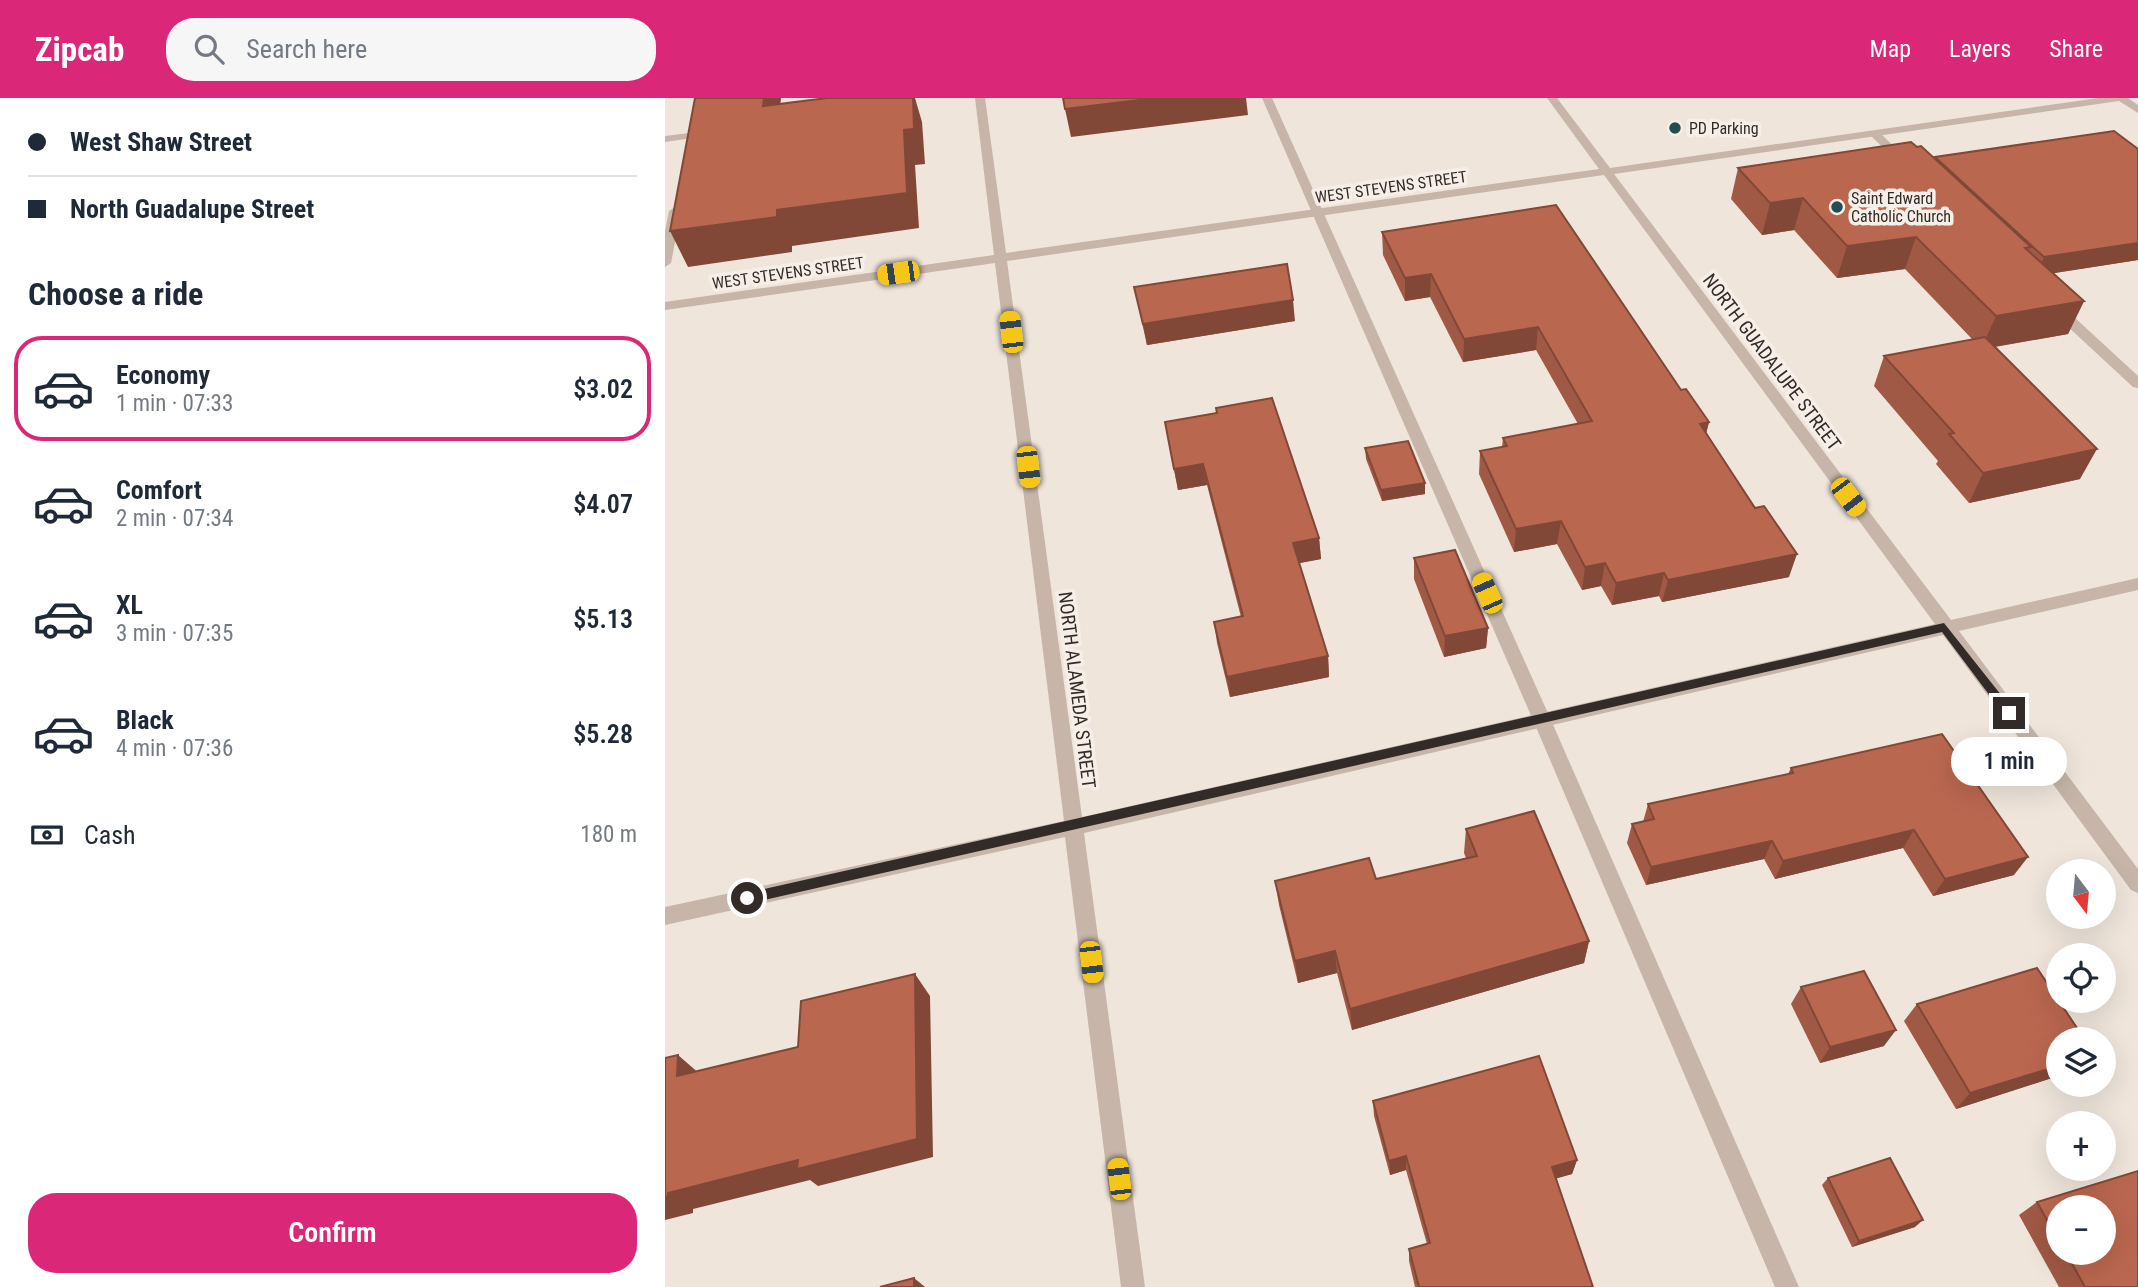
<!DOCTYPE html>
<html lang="en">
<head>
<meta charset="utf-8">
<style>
  :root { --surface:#fff; --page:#f6f6f7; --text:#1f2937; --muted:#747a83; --line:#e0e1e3; --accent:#db2777 }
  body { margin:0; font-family:"Roboto Condensed",sans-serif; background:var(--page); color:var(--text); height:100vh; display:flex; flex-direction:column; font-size:26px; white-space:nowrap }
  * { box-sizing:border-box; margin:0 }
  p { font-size:23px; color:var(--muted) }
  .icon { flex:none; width:38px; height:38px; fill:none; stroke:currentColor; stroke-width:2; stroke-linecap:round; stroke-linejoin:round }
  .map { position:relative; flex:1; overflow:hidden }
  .details { display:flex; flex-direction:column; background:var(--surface); width:665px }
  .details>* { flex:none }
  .guide { display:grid; align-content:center; height:154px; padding:0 28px; background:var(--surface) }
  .needle { width:46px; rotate:164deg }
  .fabs { position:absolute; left:1381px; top:761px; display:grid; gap:14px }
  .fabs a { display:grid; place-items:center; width:70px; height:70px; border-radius:50%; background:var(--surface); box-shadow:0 7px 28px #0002; font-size:35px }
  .end { position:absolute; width:32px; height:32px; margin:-16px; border:9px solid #332b28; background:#fff; box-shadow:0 0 0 4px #fff }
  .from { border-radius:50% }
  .bubble { position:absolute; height:49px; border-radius:24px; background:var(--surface); box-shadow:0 7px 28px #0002; font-size:23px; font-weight:600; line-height:49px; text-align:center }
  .car { position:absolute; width:21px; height:42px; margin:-21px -10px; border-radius:9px; box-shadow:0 0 5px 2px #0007; background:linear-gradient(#f5c518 24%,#345 0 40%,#f5c518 0 76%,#345 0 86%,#f5c518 0) }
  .guide b { display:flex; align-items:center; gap:24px; height:66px; font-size:26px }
  .guide b+b { border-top:2px solid var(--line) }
  .guide i { width:18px; height:18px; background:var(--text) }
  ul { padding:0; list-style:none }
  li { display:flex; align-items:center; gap:21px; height:105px; margin:0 14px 10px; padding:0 14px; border:4px solid transparent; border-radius:28px }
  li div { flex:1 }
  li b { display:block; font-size:26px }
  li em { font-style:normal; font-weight:600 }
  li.current { border-color:var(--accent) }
  li>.icon { width:63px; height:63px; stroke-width:1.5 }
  h2 { padding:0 28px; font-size:32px; line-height:84px }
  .pay { display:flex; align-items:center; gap:18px; height:77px; padding:0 28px; font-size:26px }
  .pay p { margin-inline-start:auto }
  .action { display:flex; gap:14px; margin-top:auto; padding:14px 28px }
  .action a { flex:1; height:80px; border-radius:28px; background:var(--accent); color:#fff; font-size:28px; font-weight:600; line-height:80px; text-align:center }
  header { display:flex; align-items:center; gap:42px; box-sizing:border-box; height:98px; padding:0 35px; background:var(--accent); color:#fff }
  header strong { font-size:33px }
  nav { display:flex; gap:38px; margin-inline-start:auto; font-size:24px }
  .search { width:490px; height:63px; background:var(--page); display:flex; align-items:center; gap:18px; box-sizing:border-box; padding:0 24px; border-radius:28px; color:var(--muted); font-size:26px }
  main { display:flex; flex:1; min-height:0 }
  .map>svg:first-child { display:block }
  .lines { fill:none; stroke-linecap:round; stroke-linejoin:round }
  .service { fill:#c6b5a8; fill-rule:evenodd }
  .minor { fill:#c6b5a8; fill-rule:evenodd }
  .wall { fill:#a05944; fill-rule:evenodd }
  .shaded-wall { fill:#824837 }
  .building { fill:#ba674f; stroke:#824837; stroke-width:2 }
  .route { fill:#332b28 }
  .poi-dot { fill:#224e51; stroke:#f7efe7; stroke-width:2.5 }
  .labels { text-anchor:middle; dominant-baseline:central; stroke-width:7; stroke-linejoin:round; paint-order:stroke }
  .far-poi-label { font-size:16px; fill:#332b28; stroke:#f7efe7; text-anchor:start }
  .far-street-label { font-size:16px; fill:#332b28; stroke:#f7efe7 }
  .street-label { font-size:19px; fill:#332b28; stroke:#f7efe7 }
</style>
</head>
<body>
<header>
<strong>Zipcab</strong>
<div class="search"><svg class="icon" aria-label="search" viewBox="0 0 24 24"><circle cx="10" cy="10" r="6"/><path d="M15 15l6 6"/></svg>Search here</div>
<nav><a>Map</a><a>Layers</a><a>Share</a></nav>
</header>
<main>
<section class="details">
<div class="guide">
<b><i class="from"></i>West Shaw Street</b>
<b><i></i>North Guadalupe Street</b>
</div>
<h2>Choose a ride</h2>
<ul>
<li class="current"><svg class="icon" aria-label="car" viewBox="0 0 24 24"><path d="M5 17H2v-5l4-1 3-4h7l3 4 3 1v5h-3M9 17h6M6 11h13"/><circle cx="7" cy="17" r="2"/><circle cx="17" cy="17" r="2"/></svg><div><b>Economy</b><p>1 min · 07:33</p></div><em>$3.02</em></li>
<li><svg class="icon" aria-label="car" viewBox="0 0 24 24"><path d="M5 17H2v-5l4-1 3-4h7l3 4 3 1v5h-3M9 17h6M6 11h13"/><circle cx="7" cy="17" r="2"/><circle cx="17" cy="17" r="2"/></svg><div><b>Comfort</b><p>2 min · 07:34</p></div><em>$4.07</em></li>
<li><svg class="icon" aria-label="car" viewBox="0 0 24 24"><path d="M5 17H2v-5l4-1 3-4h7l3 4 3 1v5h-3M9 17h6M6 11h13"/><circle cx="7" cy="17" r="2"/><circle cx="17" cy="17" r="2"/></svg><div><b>XL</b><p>3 min · 07:35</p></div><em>$5.13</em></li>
<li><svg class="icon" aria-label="car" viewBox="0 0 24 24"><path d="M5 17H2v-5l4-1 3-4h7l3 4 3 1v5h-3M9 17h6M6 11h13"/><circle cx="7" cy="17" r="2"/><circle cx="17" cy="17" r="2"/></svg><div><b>Black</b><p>4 min · 07:36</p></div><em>$5.28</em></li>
</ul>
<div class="pay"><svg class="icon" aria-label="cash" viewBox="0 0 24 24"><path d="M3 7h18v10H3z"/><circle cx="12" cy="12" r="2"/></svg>Cash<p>180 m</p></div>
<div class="action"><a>Confirm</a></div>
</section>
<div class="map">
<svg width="1473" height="1189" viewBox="0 0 1473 1189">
  <rect width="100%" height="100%" fill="#efe5db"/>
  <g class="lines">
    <g class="service">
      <polygon points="597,0 607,0 886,622 1134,1189 1110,1189 868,622"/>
      <polygon points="1206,34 1214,34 1244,63 1244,67 1236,67 1206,38"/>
      <polygon points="24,35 30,38 28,40 0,44 0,38"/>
      <polygon points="10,109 16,113 6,165 0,169 0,133 4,113"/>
      <polygon points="1391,206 1396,207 1473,278 1473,290 1468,289 1386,213 1384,210"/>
    </g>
    <path class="minor" d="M310,0h10l21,155 593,-84 -52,-71h10l53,70 488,-70h30l10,7v8l-19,-12 -505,73 337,446 187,-42v12l-179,41 179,238v24l-7,-3 -188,-255 -859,198 61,454h-24l-56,-450 -400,88v-18l399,-86 -69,-558 -330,47v-8l329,-47zM939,77l331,449 -853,193 -75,-556z"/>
  </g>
  <g class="wall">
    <polygon points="1252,49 1269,60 1270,59 1473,51 1473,162 1388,175 1419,203 1403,236 1330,249 1415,381 1304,405 1271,366 1273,363 1209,288 1219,258 1307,241 1240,171 1172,180 1129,132 1097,137 1066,101 1073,70"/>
    <polygon points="717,134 1016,292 1044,324 1041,336 1124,479 997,504 994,498 947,507 936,488 917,492 892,446 849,454 814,376 815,353 837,349 838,340 913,326 871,252 798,264 765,199 740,203 718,157"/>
    <polygon points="469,189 630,223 482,247"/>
    <polygon points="551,310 654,440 656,461 634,465 663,558 664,579 565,599 552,545 549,524 576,519 542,387 513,392 500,324 551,315"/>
    <polygon points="700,350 760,385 760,396 717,403 701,361"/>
    <polygon points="749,460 823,530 821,550 779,559 749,481"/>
    <polygon points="1126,670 1349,777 1268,798 1238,750 1110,781 1099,761 981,787 962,745 967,726 978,724 983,706 1123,676"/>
    <polygon points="801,731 924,843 919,865 687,932 672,875 633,885 614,807 610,783 711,781 801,760 799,755"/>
    <polygon points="1136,889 1219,948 1155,965 1126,906"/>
    <polygon points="1252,906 1393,942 1393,978 1291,1011 1239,923"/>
    <polygon points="708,1003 912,1062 907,1076 891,1080 928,1189 750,1189 744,1163 744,1151 762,1146 741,1072 725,1077 709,1018"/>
    <path d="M1473,1073v116h-79l-40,-72 18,-13zM1393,1110h45v45h-45z"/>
    <polygon points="1163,1080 1250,1129 1187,1149 1157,1087"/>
  </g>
  <g class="shaded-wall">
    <polygon points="99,0 116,0 112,42 98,8"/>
    <polygon points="248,0 250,0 257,24 260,66 250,67 254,130 127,148 127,154 23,169 5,133 112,112 239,32"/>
    <polygon points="491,0 581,0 583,17 406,39 400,11"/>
    <polygon points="1138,100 1129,132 1097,137 1105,105"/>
    <polygon points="1251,139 1240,171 1172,180 1182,148"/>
    <polygon points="1473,145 1473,162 1371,178 1379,159"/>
    <polygon points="766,176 765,199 740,203 740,180"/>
    <polygon points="628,202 630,223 482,247 478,226"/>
    <polygon points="1419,203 1403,236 1316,251 1331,218"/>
    <polygon points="873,229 871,252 798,264 799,241"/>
    <polygon points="1044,324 1038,347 1035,326"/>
    <polygon points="1432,351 1415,381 1304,405 1318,375"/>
    <polygon points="538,366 542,387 513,392 509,371"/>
    <polygon points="760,385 760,396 717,403 716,392"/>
    <polygon points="896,423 892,446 849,454 851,431"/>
    <polygon points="654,440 656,461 630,466 628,445"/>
    <polygon points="1132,456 1124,479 997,504 1003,482"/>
    <polygon points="940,465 936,488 917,492 920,469"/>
    <polygon points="999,475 994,498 947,507 951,485"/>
    <polygon points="823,530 821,550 779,559 780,538"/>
    <polygon points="663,558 664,579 565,599 562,579"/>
    <polygon points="1249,732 1238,750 1110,781 1118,763"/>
    <polygon points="1107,743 1099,761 981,787 986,769"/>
    <polygon points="1363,759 1349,777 1268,798 1280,781"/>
    <polygon points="924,843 919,865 687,932 685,911"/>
    <polygon points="670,853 672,875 633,885 630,863"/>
    <polygon points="250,876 265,898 268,1059 153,1088 145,1082 28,1111 28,1115 0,1122 0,1099 3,1095"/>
    <polygon points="1231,932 1219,948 1155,965 1165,949"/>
    <polygon points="13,957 36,977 12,978"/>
    <polygon points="1393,968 1393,978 1291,1011 1305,995"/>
    <polygon points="741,1058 741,1072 725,1077 724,1063"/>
    <polygon points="912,1062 907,1076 883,1083 887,1069"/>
    <polygon points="1258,1122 1250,1129 1187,1149 1194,1143"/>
    <polygon points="249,1180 260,1189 249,1189"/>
  </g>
  <g class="building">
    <polygon points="30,0 99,0 98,8 162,0 248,0 249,31 239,32 242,95 112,112 112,119 5,133"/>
    <polygon points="398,0 491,0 400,11"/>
    <polygon points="1449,33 1473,51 1473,145 1379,159 1270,59"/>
    <polygon points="1246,44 1252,49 1256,48 1366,149 1360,150 1419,203 1331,218 1251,139 1182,148 1138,100 1105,105 1073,70"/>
    <polygon points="891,107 1016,292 1021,291 1044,324 1035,326 1090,410 1099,408 1132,456 1003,482 999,475 951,485 940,465 920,469 896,423 851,431 815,353 842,348 838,340 927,323 873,229 799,241 766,176 740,180 717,134"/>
    <polygon points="622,166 628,202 478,226 469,189"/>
    <polygon points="1320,239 1432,351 1318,375 1284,336 1289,335 1219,258"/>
    <polygon points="607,300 654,440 628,445 663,558 562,579 549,524 578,518 538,366 509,371 500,324 552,315 551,310"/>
    <polygon points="743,343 760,385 716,392 700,350"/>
    <polygon points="790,452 823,530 780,538 749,460"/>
    <polygon points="1277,636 1363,759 1280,781 1249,732 1118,763 1107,743 986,769 967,726 989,721 983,706 1128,675 1126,670"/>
    <polygon points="869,713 924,843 685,911 670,853 630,863 610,783 704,760 711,781 812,758 801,731"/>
    <polygon points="1372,870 1420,942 1393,942 1393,968 1305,995 1252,906"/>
    <polygon points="1199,873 1231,932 1165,949 1136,889"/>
    <polygon points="250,876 252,1041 132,1071 133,1062 3,1095 3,1098 0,1099 0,960 13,957 12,978 133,949 136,903"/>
    <polygon points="874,958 912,1062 887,1069 928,1189 754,1189 744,1151 765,1145 741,1058 724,1063 708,1003"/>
    <polygon points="1225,1060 1258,1122 1194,1143 1163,1080"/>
    <polygon points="1473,1073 1473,1189 1420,1189 1401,1155 1438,1155 1438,1110 1393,1110 1393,1142 1372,1104"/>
    <polygon points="249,1180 249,1189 215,1189"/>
  </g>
  <polygon class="route" points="1279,525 1348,612 1348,618 1340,618 1277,534 82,806 75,800 82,795"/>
  <g class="poi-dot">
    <circle cx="1010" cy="30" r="7"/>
    <circle cx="1172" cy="109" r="7"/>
  </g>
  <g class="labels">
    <g class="far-poi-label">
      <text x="1024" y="30">PD Parking</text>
      <text x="1186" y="100">Saint Edward<tspan x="1186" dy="18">Catholic Church</tspan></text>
    </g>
    <g class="far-street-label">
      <text transform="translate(726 89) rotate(-8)">WEST STEVENS STREET</text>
      <text transform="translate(123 175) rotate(-8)">WEST STEVENS STREET</text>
    </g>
    <g class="street-label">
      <text transform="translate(1107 264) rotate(53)">NORTH GUADALUPE STREET</text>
      <text transform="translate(412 592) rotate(83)">NORTH ALAMEDA STREET</text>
    </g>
  </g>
</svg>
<div class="fabs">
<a><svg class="needle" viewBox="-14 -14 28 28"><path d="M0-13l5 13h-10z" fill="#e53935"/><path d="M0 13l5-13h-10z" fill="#747a83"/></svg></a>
<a><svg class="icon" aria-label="locate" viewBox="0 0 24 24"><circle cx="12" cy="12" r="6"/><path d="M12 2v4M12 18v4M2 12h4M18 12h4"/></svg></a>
<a><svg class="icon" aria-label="layers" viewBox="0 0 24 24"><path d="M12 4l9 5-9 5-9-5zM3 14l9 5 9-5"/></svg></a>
<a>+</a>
<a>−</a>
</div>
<i class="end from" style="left:82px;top:800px"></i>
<i class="end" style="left:1344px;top:615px"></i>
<div class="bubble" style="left:1286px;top:639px;width:116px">1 min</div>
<i class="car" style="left:233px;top:175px;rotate:262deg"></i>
<i class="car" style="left:346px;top:234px;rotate:353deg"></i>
<i class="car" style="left:363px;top:369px;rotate:173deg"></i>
<i class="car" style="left:1183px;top:399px;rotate:143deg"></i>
<i class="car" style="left:822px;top:495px;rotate:336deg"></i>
<i class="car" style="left:426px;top:864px;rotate:173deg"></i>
<i class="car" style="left:454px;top:1081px;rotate:353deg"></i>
</div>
</main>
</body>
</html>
